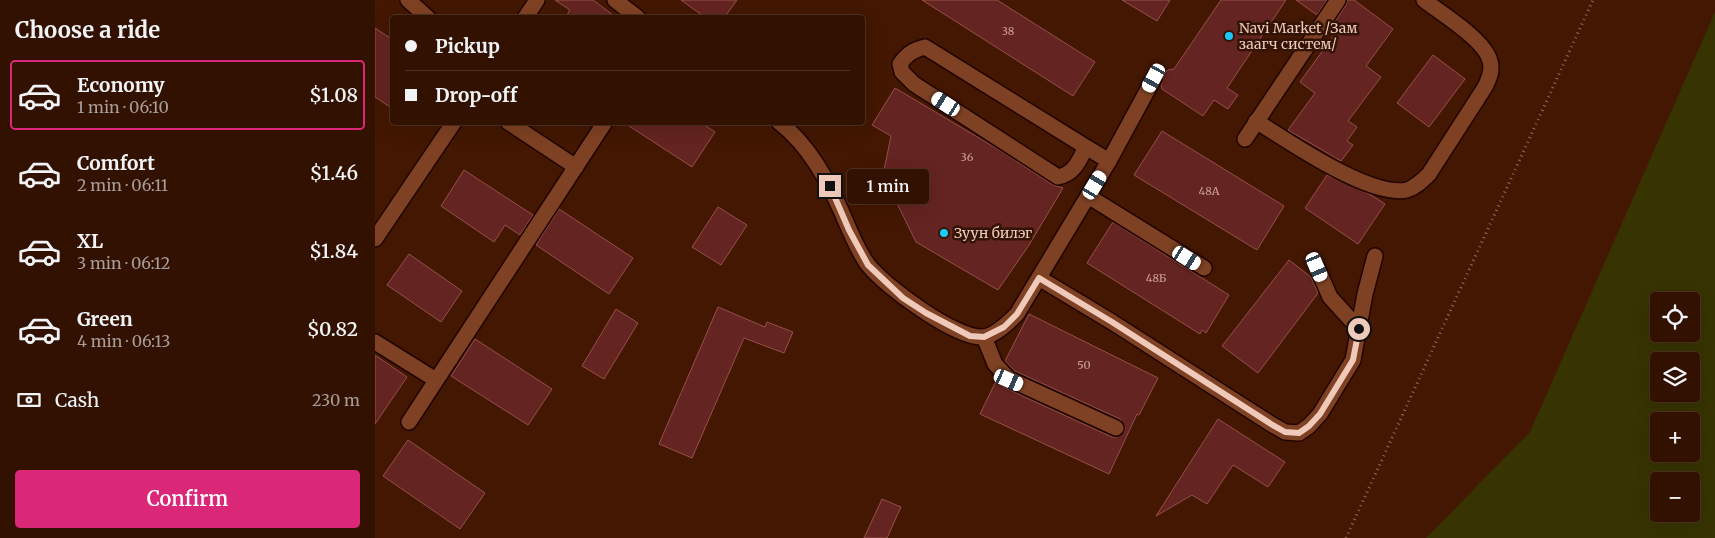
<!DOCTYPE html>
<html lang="en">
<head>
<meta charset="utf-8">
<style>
  :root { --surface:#321101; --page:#3d1f10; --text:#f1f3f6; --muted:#a89d99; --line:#4d3123; --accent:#db2777 }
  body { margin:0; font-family:Merriweather,serif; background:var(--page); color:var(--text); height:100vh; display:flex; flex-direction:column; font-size:19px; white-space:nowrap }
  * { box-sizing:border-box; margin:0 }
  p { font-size:16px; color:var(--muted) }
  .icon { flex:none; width:28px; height:28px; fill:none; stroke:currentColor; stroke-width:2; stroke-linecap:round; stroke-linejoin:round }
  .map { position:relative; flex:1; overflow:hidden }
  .drawer { display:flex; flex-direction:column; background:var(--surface); width:375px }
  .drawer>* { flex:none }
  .guide { position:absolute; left:15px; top:15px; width:475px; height:110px; border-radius:5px; box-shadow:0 5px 20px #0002,0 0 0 1px var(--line); display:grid; align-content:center; height:110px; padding:0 15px; background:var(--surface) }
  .controls { position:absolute; left:1275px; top:292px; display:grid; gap:10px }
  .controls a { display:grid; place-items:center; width:50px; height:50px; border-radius:5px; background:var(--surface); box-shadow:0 5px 20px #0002,0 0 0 1px var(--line); font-size:25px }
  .end { position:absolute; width:22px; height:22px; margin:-11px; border:6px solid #efcaba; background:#111; box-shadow:0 0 0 2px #111 }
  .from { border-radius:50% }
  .bubble { position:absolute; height:35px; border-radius:5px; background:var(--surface); box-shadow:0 5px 20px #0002,0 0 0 1px var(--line); font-size:16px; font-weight:600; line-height:35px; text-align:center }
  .car { position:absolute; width:15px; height:30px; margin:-15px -8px; border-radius:6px; box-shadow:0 0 4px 1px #0007; background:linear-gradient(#fff 24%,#345 0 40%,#fff 0 76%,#345 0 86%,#fff 0) }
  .guide b { display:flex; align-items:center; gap:18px; height:48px; font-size:19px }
  .guide b+b { border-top:1px solid var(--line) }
  .guide i { width:12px; height:12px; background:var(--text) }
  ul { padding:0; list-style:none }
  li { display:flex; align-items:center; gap:15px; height:70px; margin:0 10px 8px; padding:0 5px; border:2px solid transparent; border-radius:5px }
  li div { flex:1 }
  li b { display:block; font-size:19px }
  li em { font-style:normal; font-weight:600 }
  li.on { border-color:var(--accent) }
  li>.icon { width:45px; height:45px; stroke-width:1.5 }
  h2 { padding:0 15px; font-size:22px; line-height:60px }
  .pay { display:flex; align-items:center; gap:12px; height:55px; padding:0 15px; font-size:19px }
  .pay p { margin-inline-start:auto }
  .cta { display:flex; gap:10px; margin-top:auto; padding:10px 15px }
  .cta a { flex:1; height:58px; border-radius:5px; background:var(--accent); color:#fff; font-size:20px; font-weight:600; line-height:58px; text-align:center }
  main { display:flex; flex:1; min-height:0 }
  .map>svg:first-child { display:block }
  .green { fill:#373402; fill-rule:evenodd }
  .building { fill:#642421; stroke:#96504b }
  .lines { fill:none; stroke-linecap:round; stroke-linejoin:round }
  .minor-casing { stroke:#220500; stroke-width:18 }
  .path { stroke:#936b57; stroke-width:3; stroke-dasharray:1 4; stroke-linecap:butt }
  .minor { stroke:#7e4123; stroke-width:15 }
  .route { stroke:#efcaba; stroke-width:6 }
  .poi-dot { fill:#1cc9fc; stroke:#321304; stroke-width:2 }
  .labels { text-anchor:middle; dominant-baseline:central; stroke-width:5; stroke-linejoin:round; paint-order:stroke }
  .number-label { font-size:11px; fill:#cca094 }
  .poi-label { font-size:14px; fill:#efcaba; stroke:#321304; text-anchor:start }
</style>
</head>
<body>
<main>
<section class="drawer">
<h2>Choose a ride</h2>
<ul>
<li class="on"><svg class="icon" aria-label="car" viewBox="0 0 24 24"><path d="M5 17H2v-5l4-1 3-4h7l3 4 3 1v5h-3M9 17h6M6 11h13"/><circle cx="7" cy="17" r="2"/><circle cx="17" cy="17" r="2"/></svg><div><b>Economy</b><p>1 min · 06:10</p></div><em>$1.08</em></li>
<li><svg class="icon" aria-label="car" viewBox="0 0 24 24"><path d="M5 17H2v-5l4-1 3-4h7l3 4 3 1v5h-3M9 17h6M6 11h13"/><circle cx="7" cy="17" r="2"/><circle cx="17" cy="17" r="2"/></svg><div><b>Comfort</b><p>2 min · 06:11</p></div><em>$1.46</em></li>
<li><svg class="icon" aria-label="car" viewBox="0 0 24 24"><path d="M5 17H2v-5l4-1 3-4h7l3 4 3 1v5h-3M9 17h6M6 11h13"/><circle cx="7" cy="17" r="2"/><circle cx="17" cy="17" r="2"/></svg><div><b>XL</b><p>3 min · 06:12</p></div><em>$1.84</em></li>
<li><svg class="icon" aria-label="car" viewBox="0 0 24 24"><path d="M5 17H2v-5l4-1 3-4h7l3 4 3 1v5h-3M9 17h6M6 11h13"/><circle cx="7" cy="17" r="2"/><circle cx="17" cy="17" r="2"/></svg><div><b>Green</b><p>4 min · 06:13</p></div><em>$0.82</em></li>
</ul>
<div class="pay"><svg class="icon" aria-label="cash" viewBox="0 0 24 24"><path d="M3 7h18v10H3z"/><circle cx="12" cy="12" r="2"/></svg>Cash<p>230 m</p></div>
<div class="cta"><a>Confirm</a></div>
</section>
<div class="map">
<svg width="1340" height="538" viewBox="0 0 1340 538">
  <rect width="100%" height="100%" fill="#431701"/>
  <path class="green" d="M1340,12v526h-289l104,-106zM1284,301h32v33h-32zM1284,361h32v33h-32zM1284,421h32v33h-32zM1284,481h32v33h-32z"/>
  <g class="building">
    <polygon points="180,0 218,0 242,18 190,18 195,10"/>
    <polygon points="306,0 362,0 349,18 331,18"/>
    <polygon points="547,0 622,0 720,62 698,96"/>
    <polygon points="747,0 795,0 782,21"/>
    <polygon points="846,0 911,0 852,88 863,95 853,109 839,100 828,116 787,89 786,84 788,75 793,70 799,69"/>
    <polygon points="921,0 952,0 942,15"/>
    <polygon points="972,0 979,0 1018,29 991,66 1006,77 973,121 982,127 972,141 978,145 966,161 913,130 940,93 925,82 962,31 957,26 971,5"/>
    <polygon points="0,28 18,40 18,109 0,97"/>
    <polygon points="1058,55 1090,79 1054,127 1022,103"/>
    <polygon points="520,88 626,151 678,185 688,188 654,245 623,290 541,242 508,175 516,136 497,125"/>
    <polygon points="248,122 325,122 340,132 317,167"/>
    <polygon points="787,131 909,206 882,250 759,175"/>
    <polygon points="89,170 158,215 145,235 130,225 119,242 66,206"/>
    <polygon points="952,175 996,195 1010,204 983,244 930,208"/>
    <polygon points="343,207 372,225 346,265 317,247"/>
    <polygon points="184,209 258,258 234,294 161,245"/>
    <polygon points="738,222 854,295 831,333 827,330 825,334 712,263"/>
    <polygon points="34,254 87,291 66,322 12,285"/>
    <polygon points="914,260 936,277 943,293 883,373 847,346"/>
    <polygon points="343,307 390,327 392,322 418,332 409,353 369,338 317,458 284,444"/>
    <polygon points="241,309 263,323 229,379 207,366"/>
    <polygon points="654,314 783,378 764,415 762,414 734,474 605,414 622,379 630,388 737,437 742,437 749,432 750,427 745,419 640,371 630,361"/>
    <polygon points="100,339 177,389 153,425 76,376"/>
    <polygon points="0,355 32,377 0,424"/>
    <polygon points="843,419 910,462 893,487 858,465 832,504 817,495 781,516"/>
    <polygon points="33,440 110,493 85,529 8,476"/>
    <polygon points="507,499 526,507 512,538 489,538"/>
  </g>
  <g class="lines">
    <g class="minor-casing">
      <g id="minor">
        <polyline points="33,0 53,18"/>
        <polyline points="240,0 263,18"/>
        <polyline points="150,18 162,0"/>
        <path d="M881,121c32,20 114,77 151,69 9,-3 16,-10 22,-16l56,-87c4,-8 8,-17 5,-26 -5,-21 -48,-47 -66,-61"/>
        <polyline points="133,122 201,167"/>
        <path d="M404,122c30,23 49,59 64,93 6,14 16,39 26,51 17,21 87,73 114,71 12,-1 26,-15 34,-23l92,-153 45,-83"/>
        <polyline points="870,139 963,0"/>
        <path d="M711,147c-7,14 -12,27 -28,30l-144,-93 -12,-12 -2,-8c7,-10 13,-14 25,-17l161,100 23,14"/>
        <polyline points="713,196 829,268"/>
        <polyline points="0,239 79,122"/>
        <polyline points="942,267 955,297 984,329"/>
        <polyline points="664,278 737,322 896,424 910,432 924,433 934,426 945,414 978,360 990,294 1000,256"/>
        <polyline points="609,337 620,364 634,379 741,428"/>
        <polyline points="0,342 61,380"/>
        <polyline points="34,422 230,122"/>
      </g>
    </g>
    <polyline class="path" points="971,538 1218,0"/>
    <use href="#minor" class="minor"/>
  </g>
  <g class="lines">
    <polyline class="route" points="455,186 474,230 493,265 528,298 551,313 595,336 609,337 629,327 642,314 664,278 737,322 896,424 910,432 924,433 934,426 945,414 978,360 984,329"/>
  </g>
  <g class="poi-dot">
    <circle cx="854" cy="36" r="5"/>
    <circle cx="569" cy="233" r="5"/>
  </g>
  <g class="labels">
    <g class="number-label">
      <text x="633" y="31">38</text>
      <text x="592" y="157">36</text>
      <text x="834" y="191">48А</text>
      <text x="781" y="278">48Б</text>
      <text x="709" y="365">50</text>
    </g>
    <g class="poi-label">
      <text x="864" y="28">Navi Market /Зам<tspan x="864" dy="16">заагч систем/</tspan></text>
      <text x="579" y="233">Зуун билэг</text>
    </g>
  </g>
</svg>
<div class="controls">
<a><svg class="icon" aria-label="locate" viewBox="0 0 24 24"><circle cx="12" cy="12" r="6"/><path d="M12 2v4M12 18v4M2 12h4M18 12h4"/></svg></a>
<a><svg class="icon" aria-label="layers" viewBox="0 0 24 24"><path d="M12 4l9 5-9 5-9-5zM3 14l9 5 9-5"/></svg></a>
<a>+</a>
<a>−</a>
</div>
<i class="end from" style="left:984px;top:329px"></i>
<i class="end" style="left:455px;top:186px"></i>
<div class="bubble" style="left:472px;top:169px;width:82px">1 min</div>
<i class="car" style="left:779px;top:78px;rotate:209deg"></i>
<i class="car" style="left:571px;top:104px;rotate:303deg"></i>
<i class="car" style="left:720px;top:185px;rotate:31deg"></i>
<i class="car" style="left:812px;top:258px;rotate:122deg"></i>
<i class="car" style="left:942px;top:267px;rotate:157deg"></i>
<i class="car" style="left:634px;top:380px;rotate:114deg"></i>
<div class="guide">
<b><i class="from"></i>Pickup</b>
<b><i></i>Drop-off</b>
</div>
</div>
</main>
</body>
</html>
